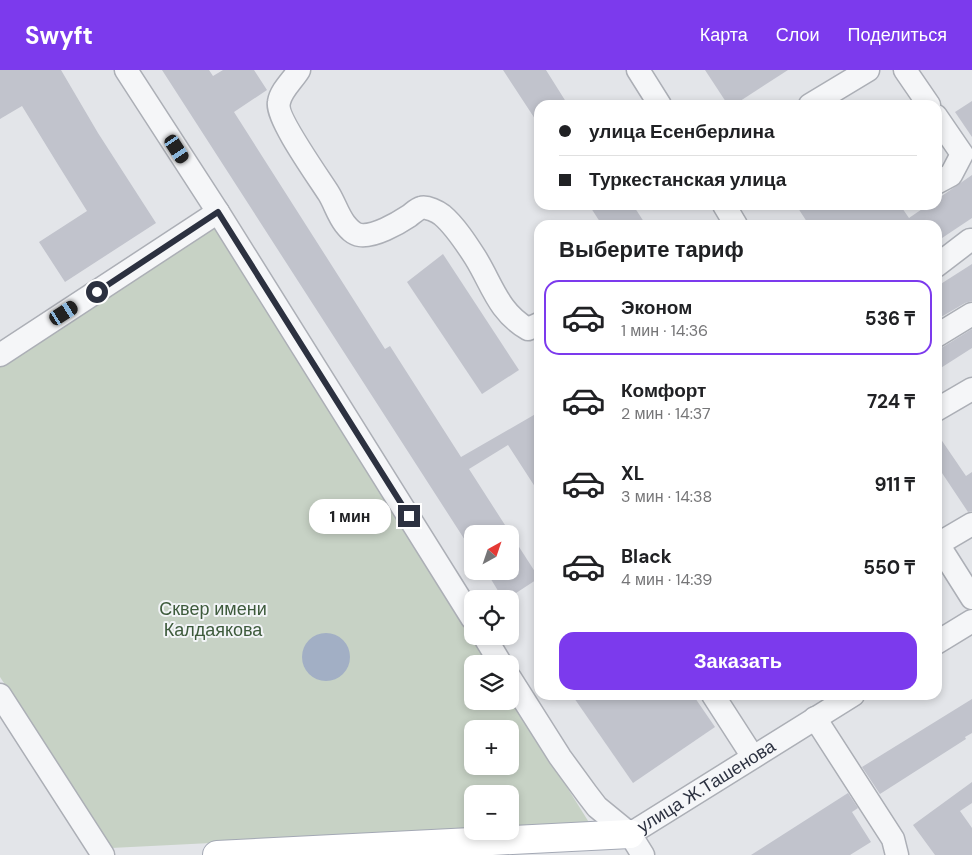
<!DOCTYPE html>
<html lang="ru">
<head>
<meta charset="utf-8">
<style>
  :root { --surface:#fff; --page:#f2f2f2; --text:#202124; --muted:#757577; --line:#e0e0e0; --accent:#7c3aed }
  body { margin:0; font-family:"DM Sans",sans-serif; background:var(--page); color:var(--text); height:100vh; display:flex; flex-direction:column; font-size:19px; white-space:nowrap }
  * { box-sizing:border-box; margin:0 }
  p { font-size:16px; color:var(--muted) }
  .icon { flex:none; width:28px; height:28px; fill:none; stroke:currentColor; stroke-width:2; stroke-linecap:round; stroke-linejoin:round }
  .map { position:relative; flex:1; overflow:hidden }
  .sheet { position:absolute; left:534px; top:150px; width:408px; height:480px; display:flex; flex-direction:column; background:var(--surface); border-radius:15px; box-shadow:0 2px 8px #0003 }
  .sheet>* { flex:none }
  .guide { position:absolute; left:534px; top:30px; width:408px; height:110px; border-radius:15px; box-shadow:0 2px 8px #0003; display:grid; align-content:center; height:110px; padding:0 25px; background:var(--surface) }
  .needle { width:32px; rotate:40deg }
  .controls { position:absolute; left:464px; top:455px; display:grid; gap:10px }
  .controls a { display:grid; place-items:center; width:55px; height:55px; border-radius:10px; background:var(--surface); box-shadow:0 2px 8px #0003; font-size:25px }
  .end { position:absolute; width:22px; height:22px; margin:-11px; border:6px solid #2c3140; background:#fff; box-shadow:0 0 0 2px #fff }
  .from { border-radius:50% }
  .bubble { position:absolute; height:35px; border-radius:15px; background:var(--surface); box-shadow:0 2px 8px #0003; font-size:16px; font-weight:700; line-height:35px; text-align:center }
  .car { position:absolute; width:15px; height:30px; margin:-15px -8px; border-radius:6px; box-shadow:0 0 4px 1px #0007; background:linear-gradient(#222 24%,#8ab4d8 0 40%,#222 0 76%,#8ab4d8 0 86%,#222 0) }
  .guide b { display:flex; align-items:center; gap:18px; height:48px; font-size:19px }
  .guide b+b { border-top:1px solid var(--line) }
  .guide i { width:12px; height:12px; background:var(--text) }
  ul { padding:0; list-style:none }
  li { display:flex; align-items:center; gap:15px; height:75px; margin:0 10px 8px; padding:0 15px; border:2px solid transparent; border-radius:15px }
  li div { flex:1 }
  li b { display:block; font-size:19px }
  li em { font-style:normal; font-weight:700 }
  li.active { border-color:var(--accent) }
  li>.icon { width:45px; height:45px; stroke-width:1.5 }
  h2 { padding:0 25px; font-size:22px; line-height:60px }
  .primary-button { display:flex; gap:10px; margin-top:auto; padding:10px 25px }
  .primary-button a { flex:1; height:58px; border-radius:15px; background:var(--accent); color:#fff; font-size:20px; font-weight:700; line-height:58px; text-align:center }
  header { display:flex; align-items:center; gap:30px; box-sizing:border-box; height:70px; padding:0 25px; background:var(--accent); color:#fff }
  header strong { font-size:24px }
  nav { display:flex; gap:28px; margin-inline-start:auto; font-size:18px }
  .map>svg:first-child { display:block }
  .green { fill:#c7d2c5; fill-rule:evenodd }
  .water { fill:#a2afc5 }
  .building { fill:#c1c3cc }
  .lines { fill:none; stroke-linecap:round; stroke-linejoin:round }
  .minor-casing { stroke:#acafb6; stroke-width:25 }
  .major-casing { stroke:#a3a8b4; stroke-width:30 }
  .minor { stroke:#f5f6f8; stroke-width:22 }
  .major { stroke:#fff; stroke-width:28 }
  .route { stroke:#2c3140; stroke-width:6 }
  .labels { text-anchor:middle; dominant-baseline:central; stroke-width:4; stroke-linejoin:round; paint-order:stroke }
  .park-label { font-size:18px; fill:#3d5a3b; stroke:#f2f4f7 }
  .street-label { font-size:18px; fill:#2c3140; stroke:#f2f4f7 }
</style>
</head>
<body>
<header>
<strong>Swyft</strong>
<nav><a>Карта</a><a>Слои</a><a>Поделиться</a></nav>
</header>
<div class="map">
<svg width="972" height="785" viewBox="0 0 972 785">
  <rect width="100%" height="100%" fill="#e3e5e9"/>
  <path class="green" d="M212,153l277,441h-17v37h38v-5l80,128 -80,4v-34h-38v36l-361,18 -111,-171v-317zM472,659h38v37h-38z"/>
  <circle class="water" cx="326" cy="587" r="24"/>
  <g class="building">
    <polygon points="0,0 61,0 98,63 156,153 65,212 39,172 87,141 57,93 22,36 0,49"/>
    <polygon points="162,0 209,0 213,6 223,0 254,0 267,20 234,42 385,279 390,276 461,387 539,342 539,423 508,375 469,399 539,508 507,529 503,529 486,501 510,501 510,464 472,464 472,481"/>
    <polygon points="503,0 546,0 568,35 539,35 539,55"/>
    <polygon points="705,0 788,0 734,35 728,35"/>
    <polygon points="972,31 972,67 955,42"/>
    <polygon points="972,105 972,148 936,172 936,155 809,155 796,135 900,135 909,148 928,135 936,135 936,130"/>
    <polygon points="589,135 633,135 646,155 602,155"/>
    <polygon points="443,184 519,300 482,324 407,212"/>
    <polygon points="972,194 972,231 965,233 936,250 936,217"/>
    <polygon points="972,259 972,278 936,301 936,279 943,277"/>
    <polygon points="936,362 966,406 972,402 972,441 968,442 936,394"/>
    <polygon points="572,625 693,625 715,657 633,713"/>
    <polygon points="972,629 972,663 965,667 966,669 880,724 862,697"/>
    <polygon points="972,712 972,733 960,741 972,758 972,785 935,785 913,755"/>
    <polygon points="848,723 858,738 852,742 871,772 850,785 751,785"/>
  </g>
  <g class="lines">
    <g class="minor-casing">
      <g id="minor">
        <polyline points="126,0 218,142 472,548"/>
        <path d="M299,0c-6,10 -18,20 -20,32 -4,15 40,76 50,92 6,10 9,21 16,30 4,5 8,10 15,11 14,2 37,-11 49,-19 3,-2 8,-7 12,-8 6,-2 17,4 21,7 13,11 24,28 33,42 17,27 23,55 53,72l11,-5"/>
        <polyline points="638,0 660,35"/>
        <polyline points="905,0 929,35"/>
        <polyline points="810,35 868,0"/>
        <polyline points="936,46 962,84 951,105 936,113"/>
        <polyline points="724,135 736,155"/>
        <polyline points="936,196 970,170 972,170"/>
        <polyline points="936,266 972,244"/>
        <polyline points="0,285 218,142"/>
        <polyline points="936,340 972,319"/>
        <polyline points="936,471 972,528"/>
        <polyline points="938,474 972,454"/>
        <polyline points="484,566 501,594"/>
        <polyline points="936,573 972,551"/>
        <polyline points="510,608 560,687 587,724 597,737 630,764 643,785"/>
        <polyline points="0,625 103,785"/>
        <polyline points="713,625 753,687"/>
        <polyline points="815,648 893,769 897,785"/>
        <path id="s1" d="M630,764l223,-139"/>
      </g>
    </g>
    <g class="major-casing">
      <polyline id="major" points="217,785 630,764"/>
    </g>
    <use href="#minor" class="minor"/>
    <use href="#major" class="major"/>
  </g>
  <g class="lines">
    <polyline class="route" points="97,222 218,142 409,446"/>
  </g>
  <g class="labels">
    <g class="park-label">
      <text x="213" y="539">Сквер имени<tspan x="213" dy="21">Калдаякова</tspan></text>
    </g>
    <g class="street-label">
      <text stroke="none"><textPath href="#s1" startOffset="90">улица Ж.Ташенова</textPath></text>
    </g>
  </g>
</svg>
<div class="controls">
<a><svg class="needle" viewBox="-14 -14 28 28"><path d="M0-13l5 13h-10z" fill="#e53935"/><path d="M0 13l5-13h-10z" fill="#757577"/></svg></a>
<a><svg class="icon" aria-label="locate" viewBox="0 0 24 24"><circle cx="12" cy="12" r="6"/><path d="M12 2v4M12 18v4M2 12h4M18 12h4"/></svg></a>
<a><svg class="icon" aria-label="layers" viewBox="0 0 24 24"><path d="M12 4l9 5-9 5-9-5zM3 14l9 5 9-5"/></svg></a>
<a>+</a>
<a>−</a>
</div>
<i class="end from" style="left:97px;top:222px"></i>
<i class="end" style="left:409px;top:446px"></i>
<div class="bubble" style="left:309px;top:429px;width:82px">1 мин</div>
<i class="car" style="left:177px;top:79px;rotate:147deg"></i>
<i class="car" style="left:64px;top:243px;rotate:57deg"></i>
<div class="guide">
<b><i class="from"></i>улица Есенберлина</b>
<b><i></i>Туркестанская улица</b>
</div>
<section class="sheet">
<h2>Выберите тариф</h2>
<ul>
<li class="active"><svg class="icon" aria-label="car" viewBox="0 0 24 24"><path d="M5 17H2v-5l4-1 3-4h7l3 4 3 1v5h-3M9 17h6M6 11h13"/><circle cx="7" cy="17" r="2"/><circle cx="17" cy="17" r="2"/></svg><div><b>Эконом</b><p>1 мин · 14:36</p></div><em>536 ₸</em></li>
<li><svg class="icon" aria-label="car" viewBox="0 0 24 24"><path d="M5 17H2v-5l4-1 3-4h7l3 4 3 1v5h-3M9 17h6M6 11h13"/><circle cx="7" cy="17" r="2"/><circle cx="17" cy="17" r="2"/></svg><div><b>Комфорт</b><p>2 мин · 14:37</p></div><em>724 ₸</em></li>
<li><svg class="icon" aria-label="car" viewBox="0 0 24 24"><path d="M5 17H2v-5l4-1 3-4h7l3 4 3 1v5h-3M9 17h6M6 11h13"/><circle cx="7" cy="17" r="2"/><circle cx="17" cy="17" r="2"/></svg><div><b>XL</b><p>3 мин · 14:38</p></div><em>911 ₸</em></li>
<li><svg class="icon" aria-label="car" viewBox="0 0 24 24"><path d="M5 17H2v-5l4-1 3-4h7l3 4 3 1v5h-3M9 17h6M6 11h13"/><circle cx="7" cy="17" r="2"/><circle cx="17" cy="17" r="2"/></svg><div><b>Black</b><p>4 мин · 14:39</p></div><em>550 ₸</em></li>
</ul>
<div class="primary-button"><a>Заказать</a></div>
</section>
</div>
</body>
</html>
